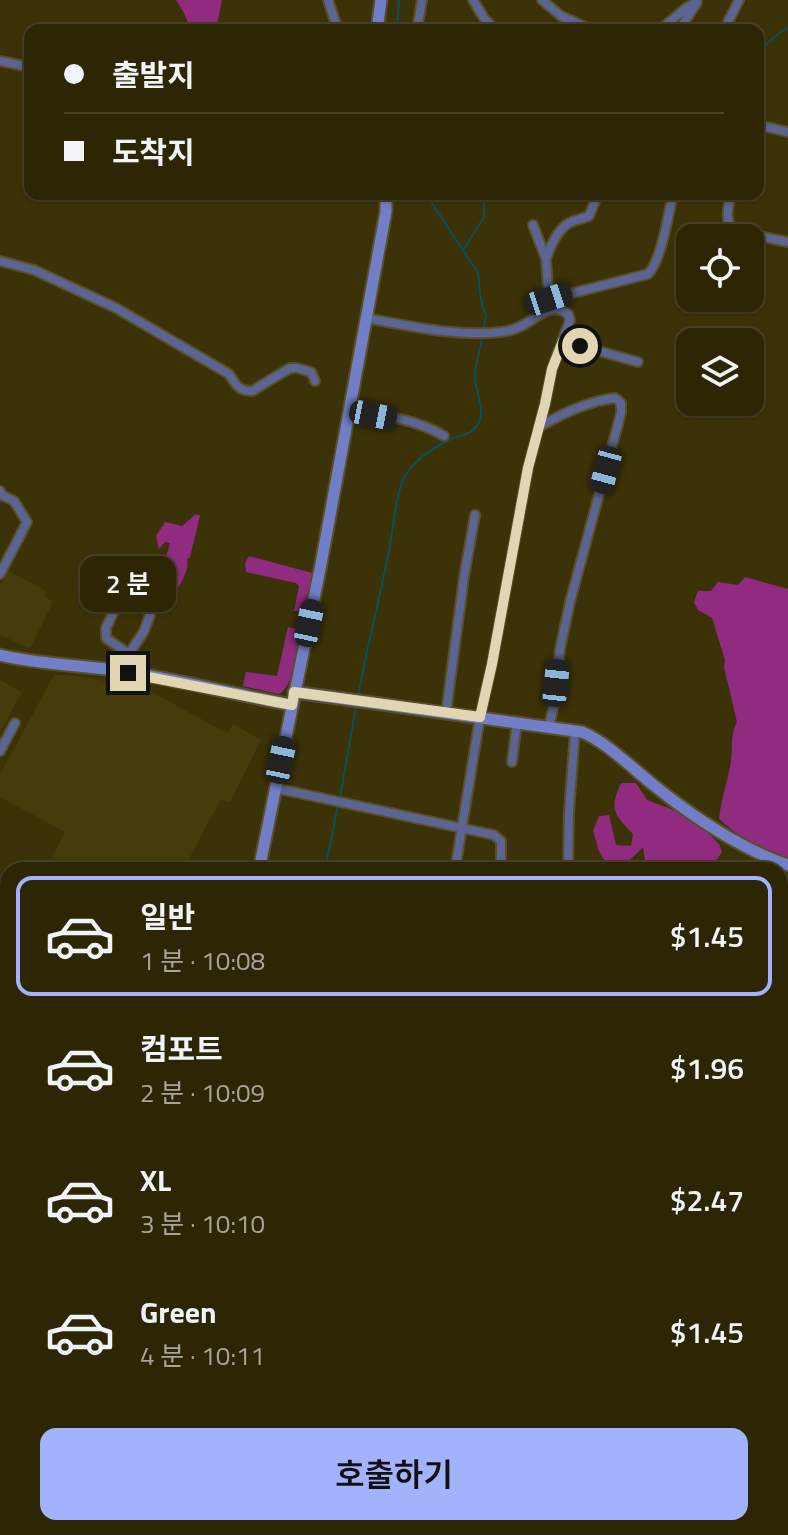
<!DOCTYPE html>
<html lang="ko">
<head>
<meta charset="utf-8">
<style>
  :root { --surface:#2d2605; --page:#352e0f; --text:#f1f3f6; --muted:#a7a59a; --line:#484327; --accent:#a3b2fc }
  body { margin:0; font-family:"Titillium Web","Noto Sans KR",sans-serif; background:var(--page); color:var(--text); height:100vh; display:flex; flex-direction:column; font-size:30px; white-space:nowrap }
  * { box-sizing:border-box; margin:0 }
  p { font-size:26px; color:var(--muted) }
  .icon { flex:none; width:44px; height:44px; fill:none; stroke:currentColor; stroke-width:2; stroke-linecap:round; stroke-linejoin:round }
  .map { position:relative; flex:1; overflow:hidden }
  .sheet { position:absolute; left:0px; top:862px; width:788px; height:674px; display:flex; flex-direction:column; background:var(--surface); border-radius:24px 24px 0 0; box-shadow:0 2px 6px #0004,0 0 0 2px var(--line) }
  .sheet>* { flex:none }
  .banner { position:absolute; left:24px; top:24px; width:740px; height:176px; border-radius:16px; box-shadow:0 2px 6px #0004,0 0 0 2px var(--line); display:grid; align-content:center; height:176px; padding:0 40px; background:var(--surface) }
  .tools { position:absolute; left:676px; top:224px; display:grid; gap:16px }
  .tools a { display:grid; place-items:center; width:88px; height:88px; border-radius:16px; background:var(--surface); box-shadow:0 2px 6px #0004,0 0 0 2px var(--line); font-size:40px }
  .end { position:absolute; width:36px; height:36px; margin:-18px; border:10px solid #e0d7b2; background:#111; box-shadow:0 0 0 4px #111 }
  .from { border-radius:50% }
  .bubble { position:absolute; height:56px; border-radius:16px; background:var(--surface); box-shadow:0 2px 6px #0004,0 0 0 2px var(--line); font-size:26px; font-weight:600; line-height:56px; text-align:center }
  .car { position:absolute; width:24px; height:48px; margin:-24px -12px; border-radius:10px; box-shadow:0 0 6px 2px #0007; background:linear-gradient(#222 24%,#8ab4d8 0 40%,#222 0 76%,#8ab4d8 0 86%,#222 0) }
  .banner b { display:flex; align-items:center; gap:28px; height:76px; font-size:30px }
  .banner b+b { border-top:2px solid var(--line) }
  .banner i { width:20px; height:20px; background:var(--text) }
  ul { padding:14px 0 0; list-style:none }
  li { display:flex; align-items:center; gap:24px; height:120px; margin:0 16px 12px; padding:0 24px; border:4px solid transparent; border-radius:16px }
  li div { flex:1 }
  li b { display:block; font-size:30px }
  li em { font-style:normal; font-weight:600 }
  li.active { border-color:var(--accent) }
  li>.icon { width:72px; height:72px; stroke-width:1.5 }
  .primary-button { display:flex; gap:16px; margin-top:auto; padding:16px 40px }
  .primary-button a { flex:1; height:92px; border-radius:16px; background:var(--accent); color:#111; font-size:32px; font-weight:600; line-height:92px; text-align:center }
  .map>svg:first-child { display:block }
  .built { fill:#463b0b }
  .green { fill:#612055 }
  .forest { fill:#912b80 }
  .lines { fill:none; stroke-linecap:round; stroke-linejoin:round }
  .stream { stroke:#094f5d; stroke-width:2 }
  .street-casing { stroke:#5a5026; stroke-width:12 }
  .secondary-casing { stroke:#5a5026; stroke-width:15 }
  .highway-casing { stroke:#5a5026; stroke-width:18 }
  .street { stroke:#5b6492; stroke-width:8 }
  .secondary { stroke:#727ec8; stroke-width:11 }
  .highway { stroke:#9dabef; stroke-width:14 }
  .route { stroke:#e0d7b2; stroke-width:10 }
</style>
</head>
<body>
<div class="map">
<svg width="788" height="1535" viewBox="0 0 788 1535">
  <rect width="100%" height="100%" fill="#3c3207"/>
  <g class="built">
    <polygon points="9,571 46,591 45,596 53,602 34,641 29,648 0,635 0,586"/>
    <polygon points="54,675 78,676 146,689 227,733 233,724 261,740 230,803 221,799 183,870 77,870 52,857 65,832 0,797 0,774"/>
    <polygon points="0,680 22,692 0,732"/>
  </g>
  <polygon class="green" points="780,1477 788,1477 788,1535 637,1535 632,1528 780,1528"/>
  <g class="forest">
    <polygon points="176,0 222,0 216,30 191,30 184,13"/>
    <path d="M196,514l4,2 -10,41 -3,2c3,14 -10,29 -16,42l-16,-4 15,-54 -5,-1 -6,7 -3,-13 9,-14 17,4z"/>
    <polygon points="249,556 312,573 311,583 302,612 294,611 299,586 296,583 246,572 245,563"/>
    <path d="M745,577l43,12v270c-32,-10 -43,-18 -69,-40 2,-20 9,-38 12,-58 2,-13 -1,-28 6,-39l-13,-55 1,-7 -13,-42 -14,-8 -4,-8 4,-11h13l7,-9 20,3z"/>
    <path d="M288,627l12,3c-3,18 -5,55 -21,64l-36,-8 3,-14 31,4z"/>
    <path d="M621,783h15l11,17 29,11 32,22 11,11 3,8 -4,6 -12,12h-63l2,-10 -2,-13 -12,12 -16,11 -7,-3 -9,-16 -6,-20 6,-15 10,-1 7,30 15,1 2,-12c-19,-20 -24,-25 -12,-51z"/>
    <polygon points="780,1363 788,1373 788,1419 780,1418"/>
  </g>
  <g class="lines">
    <g class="stream">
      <polyline points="397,30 399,0"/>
      <path d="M758,50c11,-6 18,-17 30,-22"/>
      <polyline points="426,194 478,273 481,300 486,316 483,332"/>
      <polyline points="464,249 484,217 484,199 493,194"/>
      <path d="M358,696c9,-48 21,-96 31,-144 3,-18 7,-58 14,-72 9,-19 28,-31 46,-40 11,-6 24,-4 30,-18 7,-15 -5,-31 -4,-48 1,-12 5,-24 7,-36"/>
      <polyline points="340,798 356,706"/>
      <polyline points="325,870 338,805"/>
    </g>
    <g class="street-casing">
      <g id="street">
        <polyline points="328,0 338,30"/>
        <polyline points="473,0 484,18 495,30"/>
        <polyline points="542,0 561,16 592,30"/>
        <polyline points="417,30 422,0"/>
        <polyline points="660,30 686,8 697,2"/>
        <polyline points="679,30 696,4"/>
        <polyline points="727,30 727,24 739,0"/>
        <polyline points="0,61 30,67"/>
        <polyline points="758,125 788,132"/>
        <path d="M731,194c-3,14 -7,25 3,37l54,11"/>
        <polyline points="533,225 546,259 549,301"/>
        <path d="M546,259c4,-12 11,-29 23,-36 5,-3 13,-4 20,-7l9,-22"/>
        <path d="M0,261l34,9 82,38 113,66c6,10 11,18 23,17l38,-23h7l14,4 4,9"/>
        <path d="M549,299l99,-25c14,-15 20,-59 25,-80"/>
        <path d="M366,318c44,8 90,19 135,14 6,-1 13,-2 18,-5 17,-7 31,-27 49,-13l2,6 -18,49 -7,35 -17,64 -36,196 -12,53 -25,153"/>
        <polyline points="563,341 638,362"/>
        <path d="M350,411c31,4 67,8 94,25"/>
        <path d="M539,427c24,-14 49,-26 76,-29l6,5v10l-51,189 -10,47 -6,56 -5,21"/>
        <polyline points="0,491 2,495 14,501 27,522 0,574"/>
        <polyline points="113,613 106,628 106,638 129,654"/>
        <polyline points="128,673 129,654 144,631 154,604"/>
        <polyline points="446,713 464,577 475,515"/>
        <polyline points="0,751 15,723"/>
        <polyline points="512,762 517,722"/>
        <polyline points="275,788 494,835 501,841 501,870"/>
        <polyline points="568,870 569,812 575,731"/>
        <polyline points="780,1169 788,1147"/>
        <polyline points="0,1176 8,1181"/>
        <polyline points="0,1420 6,1409"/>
        <polyline points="0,1430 8,1434"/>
        <polyline points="286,1528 291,1535"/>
        <polyline points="239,1531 243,1528"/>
        <polyline points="77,1535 81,1528"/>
      </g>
    </g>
    <g class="secondary-casing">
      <g id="secondary">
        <polyline points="377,30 381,0"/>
        <path d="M0,655c38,9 77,10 116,15 59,9 117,24 176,35"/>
        <path d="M294,692l288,40c26,11 51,37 74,55 37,30 87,63 132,78"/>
        <polyline points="259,870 321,564 386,211 386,202 384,194"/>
        <polyline points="0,1405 8,1410"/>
        <polyline points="780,1469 788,1468"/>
        <polyline points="170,1528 171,1535"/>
        <polyline points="85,1535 88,1528"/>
      </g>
    </g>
    <g class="highway-casing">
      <g id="highway">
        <polyline points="0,921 8,926"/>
        <polyline points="588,1528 594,1535"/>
      </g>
    </g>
    <use href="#street" class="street"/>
    <use href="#secondary" class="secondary"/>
    <use href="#highway" class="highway"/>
  </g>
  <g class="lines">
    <polyline class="route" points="128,673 292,705 294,692 480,717 492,664 528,468 545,404 552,369 563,341 580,346"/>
  </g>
</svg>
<div class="tools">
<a><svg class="icon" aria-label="locate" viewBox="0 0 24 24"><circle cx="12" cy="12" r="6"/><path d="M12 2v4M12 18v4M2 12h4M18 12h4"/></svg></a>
<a><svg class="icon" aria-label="layers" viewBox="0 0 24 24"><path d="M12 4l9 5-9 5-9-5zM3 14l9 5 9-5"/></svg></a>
</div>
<i class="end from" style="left:580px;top:346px"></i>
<i class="end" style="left:128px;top:673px"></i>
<div class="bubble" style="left:80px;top:556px;width:96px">2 분</div>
<i class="car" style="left:549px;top:299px;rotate:72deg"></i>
<i class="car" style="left:373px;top:415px;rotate:101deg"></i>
<i class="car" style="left:606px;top:470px;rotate:195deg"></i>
<i class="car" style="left:309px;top:623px;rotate:12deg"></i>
<i class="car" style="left:556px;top:683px;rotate:6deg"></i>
<i class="car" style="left:281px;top:760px;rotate:12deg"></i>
<div class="banner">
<b><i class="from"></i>출발지</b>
<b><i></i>도착지</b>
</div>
<section class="sheet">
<ul>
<li class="active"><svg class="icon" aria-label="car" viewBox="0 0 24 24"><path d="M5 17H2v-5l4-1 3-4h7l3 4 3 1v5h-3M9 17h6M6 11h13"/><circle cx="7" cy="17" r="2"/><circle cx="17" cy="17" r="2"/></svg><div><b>일반</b><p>1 분 · 10:08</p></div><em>$1.45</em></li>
<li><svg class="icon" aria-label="car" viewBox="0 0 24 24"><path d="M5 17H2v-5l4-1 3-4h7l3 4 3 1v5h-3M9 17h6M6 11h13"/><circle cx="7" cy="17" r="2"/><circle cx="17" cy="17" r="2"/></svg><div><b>컴포트</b><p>2 분 · 10:09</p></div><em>$1.96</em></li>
<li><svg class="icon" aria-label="car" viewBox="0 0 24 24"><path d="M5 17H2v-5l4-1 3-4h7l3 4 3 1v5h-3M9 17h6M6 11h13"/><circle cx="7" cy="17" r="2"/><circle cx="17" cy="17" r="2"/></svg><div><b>XL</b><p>3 분 · 10:10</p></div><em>$2.47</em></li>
<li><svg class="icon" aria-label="car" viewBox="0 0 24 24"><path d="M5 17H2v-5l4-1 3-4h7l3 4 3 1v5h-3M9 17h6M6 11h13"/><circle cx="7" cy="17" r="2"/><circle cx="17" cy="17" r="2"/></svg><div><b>Green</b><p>4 분 · 10:11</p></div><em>$1.45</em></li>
</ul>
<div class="primary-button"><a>호출하기</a></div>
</section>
</div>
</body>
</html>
